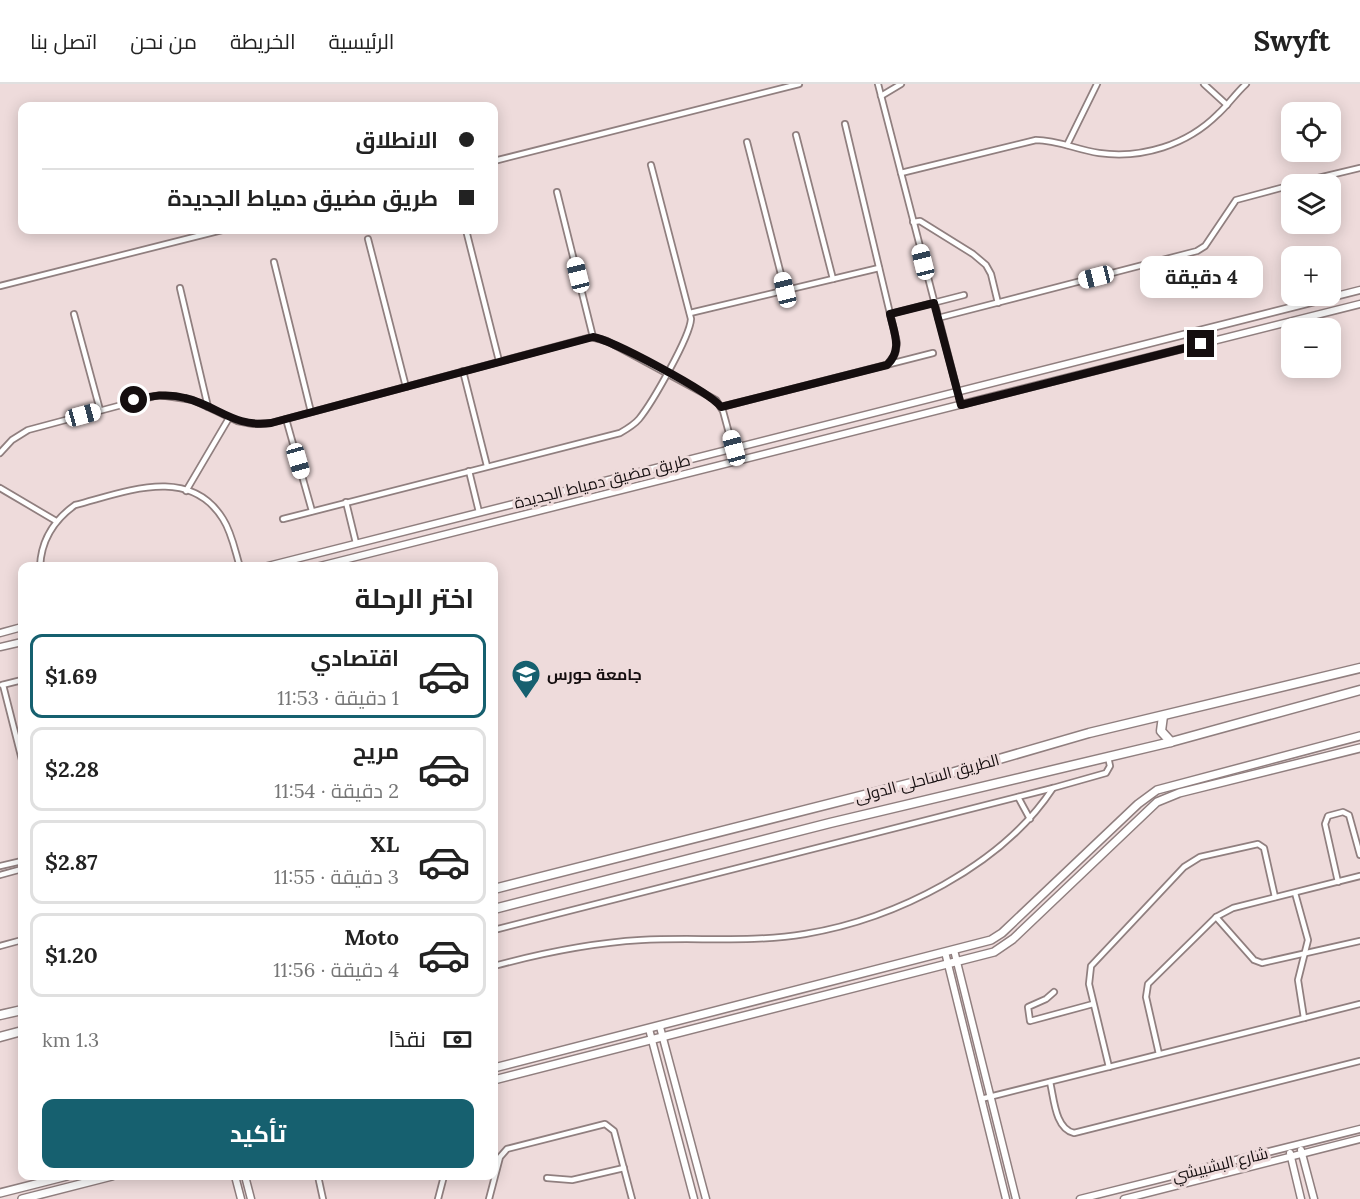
<!DOCTYPE html>
<html lang="ar">
<head>
<meta charset="utf-8">
<style>
  :root { --surface:#fff; --page:#f6f6f6; --text:#222; --muted:#767676; --line:#e0e0e0; --accent:#16606f }
  body { margin:0; font-family:Lora,Cairo,serif; background:var(--page); color:var(--text); direction:rtl; height:100vh; display:flex; flex-direction:column; font-size:22px; white-space:nowrap }
  * { box-sizing:border-box; margin:0 }
  p { font-size:20px; color:var(--muted) }
  .icon { flex:none; width:33px; height:33px; fill:none; stroke:currentColor; stroke-width:2; stroke-linecap:round; stroke-linejoin:round }
  .map { position:relative; flex:1; overflow:hidden; direction:ltr }
  .drawer { position:absolute; left:18px; top:478px; width:480px; height:618px; display:flex; flex-direction:column; background:var(--surface); border-radius:12px; box-shadow:0 3px 15px #0003; direction:rtl }
  .drawer>* { flex:none }
  .hud { position:absolute; left:18px; top:18px; width:480px; height:132px; border-radius:12px; box-shadow:0 3px 15px #0003; direction:rtl; display:grid; align-content:center; height:132px; padding:0 24px; background:var(--surface) }
  .tools { position:absolute; left:1281px; top:18px; display:grid; gap:12px }
  .tools a { display:grid; place-items:center; width:60px; height:60px; border-radius:12px; background:var(--surface); box-shadow:0 3px 15px #0003; font-size:30px }
  .end { position:absolute; width:27px; height:27px; margin:-14px; border:8px solid #150e0f; background:#fff; box-shadow:0 0 0 3px #fff }
  .from { border-radius:50% }
  .bubble { position:absolute; height:42px; border-radius:12px; background:var(--surface); box-shadow:0 3px 15px #0003; font-size:20px; font-weight:700; line-height:42px; text-align:center; direction:rtl }
  .car { position:absolute; width:18px; height:36px; margin:-18px -9px; border-radius:8px; box-shadow:0 0 4px 2px #0007; background:linear-gradient(#fff 24%,#345 0 40%,#fff 0 76%,#345 0 86%,#fff 0) }
  .hud b { display:flex; align-items:center; gap:21px; height:57px; font-size:22px }
  .hud b+b { border-top:2px solid var(--line) }
  .hud i { width:15px; height:15px; background:var(--text) }
  ul { padding:0; list-style:none }
  li { display:flex; align-items:center; gap:18px; height:84px; margin:0 12px 9px; padding:0 12px; border:3px solid var(--line); border-radius:12px }
  li div { flex:1 }
  li b { display:block; font-size:22px }
  li em { font-style:normal; font-weight:700 }
  li.active { border-color:var(--accent) }
  li>.icon { width:54px; height:54px; stroke-width:1.5 }
  h2 { padding:0 24px; font-size:27px; line-height:72px }
  .pay { display:flex; align-items:center; gap:15px; height:66px; padding:0 24px; font-size:22px }
  .pay p { margin-inline-start:auto }
  .button { display:flex; gap:12px; margin-top:auto; padding:12px 24px }
  .button a { flex:1; height:69px; border-radius:12px; background:var(--accent); color:#fff; font-size:24px; font-weight:700; line-height:69px; text-align:center }
  header { display:flex; align-items:center; gap:36px; box-sizing:border-box; height:84px; padding:0 30px; background:var(--surface); border-bottom:2px solid var(--line) }
  header strong { font-size:28px }
  nav { display:flex; gap:33px; margin-inline-start:auto; font-size:21px }
  .map>svg:first-child { display:block }
  .lines { fill:none; stroke-linecap:round; stroke-linejoin:round }
  .minor-casing { stroke:#907f7f; stroke-width:8 }
  .tertiary-casing { stroke:#907f7f; stroke-width:9 }
  .secondary-casing { stroke:#907f7f; stroke-width:10 }
  .trunk-casing { stroke:#907f7f; stroke-width:11 }
  .minor { stroke:#fff; stroke-width:4.5 }
  .tertiary { stroke:#fff; stroke-width:6 }
  .secondary { stroke:#fff; stroke-width:7 }
  .trunk { stroke:#fff; stroke-width:8 }
  .route { stroke:#150e0f; stroke-width:8 }
  .labels { text-anchor:middle; dominant-baseline:central; stroke-width:6; stroke-linejoin:round; paint-order:stroke }
  .street-label { font-size:16px; fill:#150e0f; stroke:#eedbdb }
  .poi-label { font-size:16px; font-weight:bold; fill:#150e0f; stroke:#eedbdb; text-anchor:start }
</style>
</head>
<body>
<header>
<strong>Swyft</strong>
<nav><a>الرئيسية</a><a>الخريطة</a><a>من نحن</a><a>اتصل بنا</a></nav>
</header>
<div class="map">
<svg width="1360" height="1115" viewBox="0 0 1360 1115">
  <rect width="100%" height="100%" fill="#eedbdb"/>
  <g class="lines">
    <g class="minor-casing">
      <g id="minor">
        <polyline points="878,0 961,321"/>
        <polyline points="1204,0 1227,21"/>
        <polyline points="881,12 901,0"/>
        <polyline points="845,40 897,259 895,270 887,281"/>
        <polyline points="796,51 833,195"/>
        <polyline points="747,58 785,206"/>
        <polyline points="1067,61 1097,0"/>
        <polyline points="494,77 799,0"/>
        <path d="M901,89l135,-33c22,0 41,10 63,13 43,6 88,-8 119,-39 10,-9 18,-21 28,-30"/>
        <polyline points="1293,100 1360,84"/>
        <polyline points="557,108 593,253"/>
        <polyline points="913,138 920,137 973,170 986,181 991,190 998,219"/>
        <polyline points="466,146 499,277"/>
        <polyline points="368,155 406,303"/>
        <polyline points="274,178 311,328"/>
        <polyline points="0,202 222,146"/>
        <polyline points="180,204 208,323"/>
        <polyline points="690,229 879,184"/>
        <polyline points="74,230 100,326"/>
        <polyline points="890,230 964,211"/>
        <polyline points="938,234 1197,167 1205,162 1236,116 1292,101"/>
        <polyline points="463,287 487,382"/>
        <polyline points="721,323 933,269"/>
        <polyline points="286,335 312,427"/>
        <polyline points="0,369 12,356 28,346 159,311 193,316 237,337 253,340 271,339 591,253 607,257 716,316 723,327 733,364"/>
        <polyline points="469,387 479,428"/>
        <polyline points="0,404 56,437"/>
        <polyline points="186,407 229,334"/>
        <polyline points="346,418 356,459"/>
        <path d="M283,435l337,-86c7,-4 14,-8 19,-14 13,-16 51,-82 52,-100l-40,-154"/>
        <path d="M40,483c1,-26 14,-47 35,-62 48,-12 114,-41 148,14 9,14 12,32 17,48"/>
        <polyline points="2,601 22,596"/>
        <polyline points="3,601 22,676"/>
        <polyline points="1018,713 1030,735"/>
        <polyline points="0,782 22,777"/>
        <polyline points="0,791 22,785"/>
        <polyline points="1338,798 1325,740 1328,732 1343,728 1349,731 1360,771"/>
        <polyline points="1295,809 1308,856 1298,896 1304,934"/>
        <polyline points="1216,833 1254,876 1262,879 1360,857"/>
        <polyline points="494,846 1053,704 1106,689 1110,682 1108,673"/>
        <polyline points="0,862 22,856"/>
        <path d="M494,882c48,-13 96,-23 147,-26 54,-3 110,3 164,-6 90,-15 197,-68 248,-146"/>
        <polyline points="1054,908 1046,915 1028,923 1030,937 1093,920"/>
        <polyline points="1159,970 1146,913 1148,900 1216,833 1233,824 1360,792"/>
        <polyline points="1109,983 1089,900 1091,882 1184,783 1200,773 1258,760 1264,764 1275,813"/>
        <path d="M1050,998c4,16 5,47 24,51l286,-72"/>
        <polyline points="981,1015 1360,920"/>
        <polyline points="318,1092 323,1115"/>
        <polyline points="547,1094 572,1096 624,1084"/>
        <polyline points="438,1115 444,1092"/>
        <polyline points="489,1115 500,1073 507,1065 605,1040 614,1047 632,1115"/>
      </g>
    </g>
    <g class="tertiary-casing">
      <g id="tertiary">
        <polyline points="264,483 1360,206"/>
        <polyline points="316,483 1360,220"/>
        <polyline points="0,549 22,543"/>
        <polyline points="0,563 22,558"/>
        <polyline points="954,866 1016,1115"/>
        <polyline points="945,868 1006,1115"/>
        <polyline points="660,943 706,1115"/>
        <polyline points="649,945 694,1115"/>
        <polyline points="1301,1066 1314,1115"/>
        <polyline points="1290,1069 1301,1115"/>
        <polyline points="235,1092 241,1115"/>
        <polyline points="245,1092 251,1115"/>
        <polyline points="1080,1115 1360,1045"/>
        <polyline points="1124,1115 1360,1055"/>
      </g>
    </g>
    <g class="secondary-casing">
      <g id="secondary">
        <polyline points="494,984 991,856 1002,849 1138,720 1157,706 1360,652"/>
        <polyline points="494,996 994,868 1013,855 1157,718 1179,709 1360,664"/>
        <polyline points="0,1109 67,1092"/>
        <polyline points="22,1115 112,1092"/>
      </g>
    </g>
    <g class="trunk-casing">
      <g id="trunk">
        <polyline points="1163,632 1161,647 1171,658"/>
        <polyline points="494,805 951,689 1089,649 1360,584"/>
        <polyline points="494,825 830,739 1171,658 1360,606"/>
        <polyline points="0,931 22,926"/>
        <polyline points="0,953 22,947"/>
      </g>
    </g>
    <use href="#minor" class="minor"/>
    <use href="#tertiary" class="tertiary"/>
    <use href="#secondary" class="secondary"/>
    <use href="#trunk" class="trunk"/>
  </g>
  <g class="lines">
    <path class="route" d="M134,316c17,-4 34,-7 51,-2 33,8 49,30 86,25l322,-86c19,3 117,55 128,70l166,-42c16,-15 7,-32 3,-51l44,-11 27,102 240,-61"/>
  </g>
  <defs>
    <g id="university-pin" transform="scale(1.5)"><path d="M0 17L-7.5 6A9.5 9.5 0 1 1 7.5 6Z" fill="#16606f" stroke="#eedbdb"/><path d="M0-5L7-2L0 1L-7-2ZM-4 1L0 2.5L4 1V4Q0 6-4 4Z" fill="#fff"/></g>
  </defs>
  <g fill-rule="evenodd">
    <use href="#university-pin" x="526" y="590"/>
  </g>
  <g class="labels">
    <g class="street-label">
      <text transform="translate(602 397) rotate(-14)">طريق مضيق دمياط الجديدة</text>
      <text transform="translate(927 694) rotate(-15)">الطريق الساحلى الدولى</text>
      <text transform="translate(1220 1080) rotate(-14)">شارع البشبيشي</text>
    </g>
    <g class="poi-label">
      <text x="547" y="590">جامعة حورس</text>
    </g>
  </g>
</svg>
<div class="tools">
<a><svg class="icon" aria-label="locate" viewBox="0 0 24 24"><circle cx="12" cy="12" r="6"/><path d="M12 2v4M12 18v4M2 12h4M18 12h4"/></svg></a>
<a><svg class="icon" aria-label="layers" viewBox="0 0 24 24"><path d="M12 4l9 5-9 5-9-5zM3 14l9 5 9-5"/></svg></a>
<a>+</a>
<a>−</a>
</div>
<i class="end from" style="left:134px;top:316px"></i>
<i class="end" style="left:1201px;top:260px"></i>
<div class="bubble" style="left:1140px;top:172px;width:123px">4 دقيقة</div>
<i class="car" style="left:923px;top:178px;rotate:346deg"></i>
<i class="car" style="left:578px;top:191px;rotate:346deg"></i>
<i class="car" style="left:1096px;top:193px;rotate:256deg"></i>
<i class="car" style="left:785px;top:206px;rotate:346deg"></i>
<i class="car" style="left:83px;top:331px;rotate:75deg"></i>
<i class="car" style="left:734px;top:364px;rotate:345deg"></i>
<i class="car" style="left:298px;top:377px;rotate:164deg"></i>
<div class="hud">
<b><i class="from"></i>الانطلاق</b>
<b><i></i>طريق مضيق دمياط الجديدة</b>
</div>
<section class="drawer">
<h2>اختر الرحلة</h2>
<ul>
<li class="active"><svg class="icon" aria-label="car" viewBox="0 0 24 24"><path d="M5 17H2v-5l4-1 3-4h7l3 4 3 1v5h-3M9 17h6M6 11h13"/><circle cx="7" cy="17" r="2"/><circle cx="17" cy="17" r="2"/></svg><div><b>اقتصادي</b><p>1 دقيقة · 11:53</p></div><em>$1.69</em></li>
<li><svg class="icon" aria-label="car" viewBox="0 0 24 24"><path d="M5 17H2v-5l4-1 3-4h7l3 4 3 1v5h-3M9 17h6M6 11h13"/><circle cx="7" cy="17" r="2"/><circle cx="17" cy="17" r="2"/></svg><div><b>مريح</b><p>2 دقيقة · 11:54</p></div><em>$2.28</em></li>
<li><svg class="icon" aria-label="car" viewBox="0 0 24 24"><path d="M5 17H2v-5l4-1 3-4h7l3 4 3 1v5h-3M9 17h6M6 11h13"/><circle cx="7" cy="17" r="2"/><circle cx="17" cy="17" r="2"/></svg><div><b>XL</b><p>3 دقيقة · 11:55</p></div><em>$2.87</em></li>
<li><svg class="icon" aria-label="car" viewBox="0 0 24 24"><path d="M5 17H2v-5l4-1 3-4h7l3 4 3 1v5h-3M9 17h6M6 11h13"/><circle cx="7" cy="17" r="2"/><circle cx="17" cy="17" r="2"/></svg><div><b>Moto</b><p>4 دقيقة · 11:56</p></div><em>$1.20</em></li>
</ul>
<div class="pay"><svg class="icon" aria-label="cash" viewBox="0 0 24 24"><path d="M3 7h18v10H3z"/><circle cx="12" cy="12" r="2"/></svg>نقدًا<p>1.3 km</p></div>
<div class="button"><a>تأكيد</a></div>
</section>
</div>
</body>
</html>
